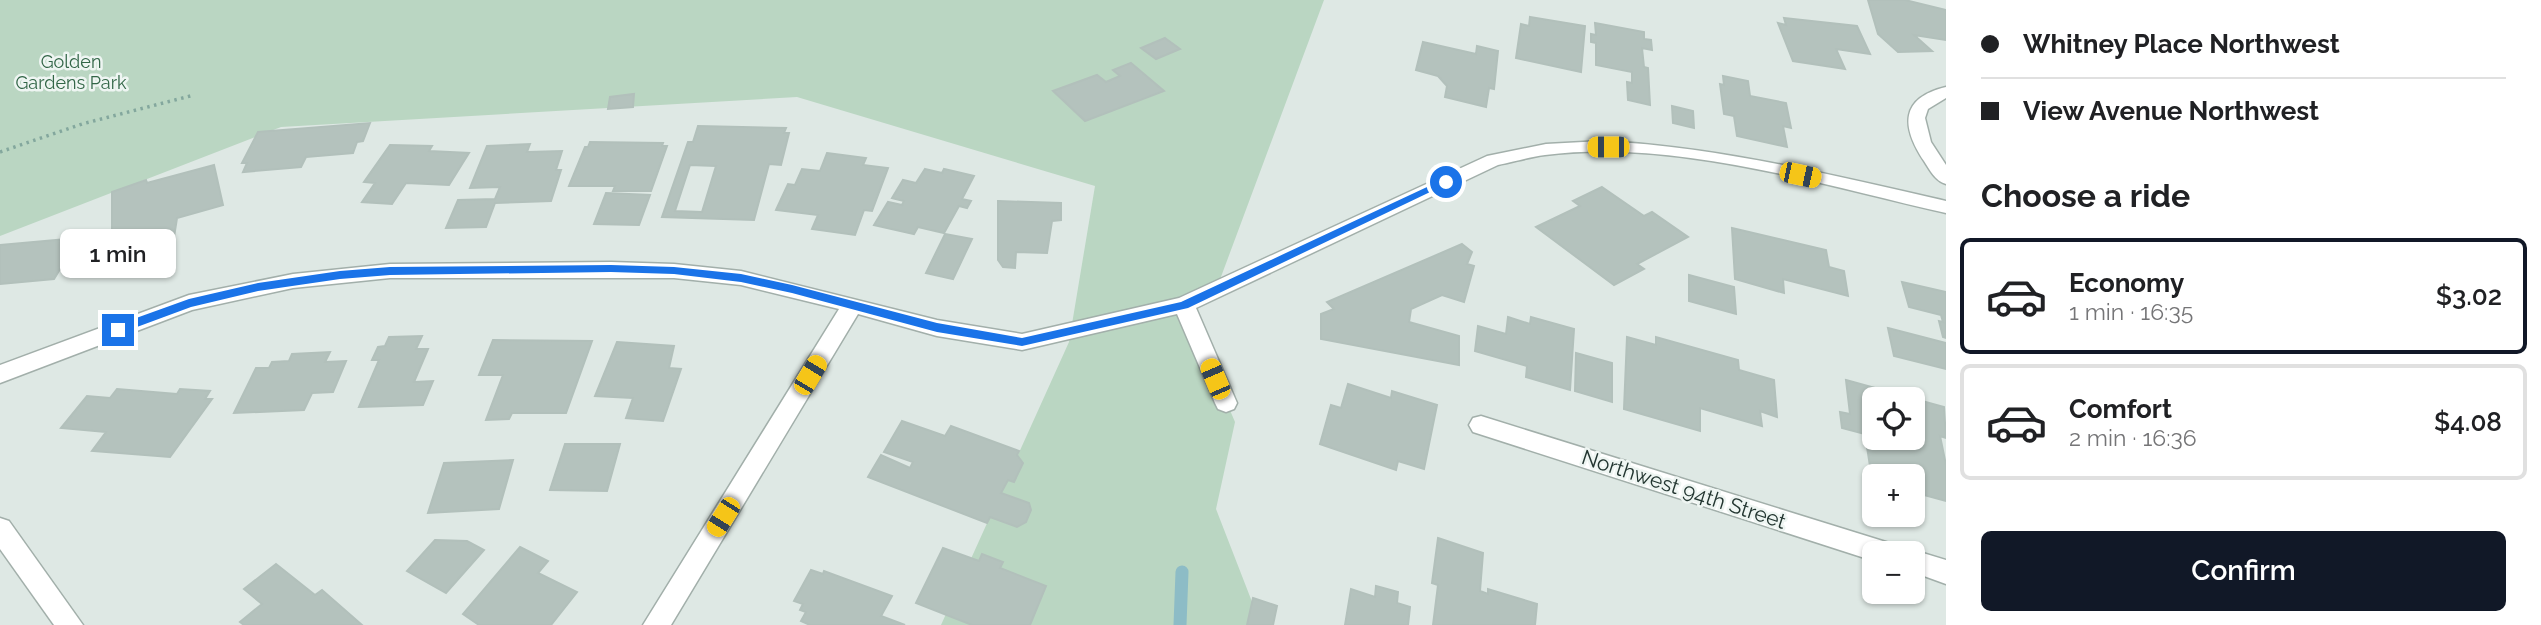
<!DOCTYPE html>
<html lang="en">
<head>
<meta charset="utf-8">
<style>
  :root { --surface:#fff; --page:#f6f6f6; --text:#202124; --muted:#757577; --line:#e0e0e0; --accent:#111827 }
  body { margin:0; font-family:Raleway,sans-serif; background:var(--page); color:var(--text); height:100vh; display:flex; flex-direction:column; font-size:26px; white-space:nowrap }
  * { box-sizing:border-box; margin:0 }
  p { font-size:23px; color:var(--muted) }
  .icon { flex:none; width:38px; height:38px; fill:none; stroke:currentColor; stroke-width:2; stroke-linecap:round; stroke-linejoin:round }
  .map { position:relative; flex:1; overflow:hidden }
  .panel { display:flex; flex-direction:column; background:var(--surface); width:595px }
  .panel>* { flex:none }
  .guide { display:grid; align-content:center; height:154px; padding:0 35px; background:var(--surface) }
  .fabs { position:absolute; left:1862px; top:387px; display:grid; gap:14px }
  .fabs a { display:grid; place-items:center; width:63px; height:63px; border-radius:10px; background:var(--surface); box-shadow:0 2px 5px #0004; font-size:35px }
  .end { position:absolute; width:32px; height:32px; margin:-16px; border:9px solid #1a73e8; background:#fff; box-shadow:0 0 0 4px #fff }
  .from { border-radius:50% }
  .bubble { position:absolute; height:49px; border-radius:10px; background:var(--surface); box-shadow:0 2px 5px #0004; font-size:23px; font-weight:600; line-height:49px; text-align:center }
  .car { position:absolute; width:21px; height:42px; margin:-21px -10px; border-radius:9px; box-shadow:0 0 5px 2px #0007; background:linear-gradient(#f5c518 24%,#345 0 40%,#f5c518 0 76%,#345 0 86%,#f5c518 0) }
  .guide b { display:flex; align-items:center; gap:24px; height:66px; font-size:26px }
  .guide b+b { border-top:2px solid var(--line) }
  .guide i { width:18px; height:18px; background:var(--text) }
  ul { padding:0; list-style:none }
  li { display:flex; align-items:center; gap:21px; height:116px; margin:0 14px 10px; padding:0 21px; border:4px solid var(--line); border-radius:10px }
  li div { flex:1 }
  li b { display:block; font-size:26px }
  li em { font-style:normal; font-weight:600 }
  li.active { border-color:var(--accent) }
  li>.icon { width:63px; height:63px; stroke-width:1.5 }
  h2 { padding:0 35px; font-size:32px; line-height:84px }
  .button { display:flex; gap:14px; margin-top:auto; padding:14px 35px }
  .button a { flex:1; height:80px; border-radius:10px; background:var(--accent); color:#fff; font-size:28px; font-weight:600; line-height:80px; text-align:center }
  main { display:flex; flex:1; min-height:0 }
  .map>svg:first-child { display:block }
  .green { fill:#bad6c2 }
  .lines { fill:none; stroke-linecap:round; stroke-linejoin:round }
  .stream { stroke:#8dbcc6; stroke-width:13 }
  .building { fill:#b4c2bd; stroke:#b2c0bb; stroke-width:2; fill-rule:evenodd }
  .minor-casing { stroke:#a2afaa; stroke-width:3 }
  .path { stroke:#83a79d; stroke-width:3.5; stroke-dasharray:2.5 4.5; stroke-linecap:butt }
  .minor { fill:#fff; fill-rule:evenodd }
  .route { fill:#1a73e8 }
  .labels { text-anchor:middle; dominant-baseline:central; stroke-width:5; stroke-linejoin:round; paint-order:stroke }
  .far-park-label { font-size:18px; fill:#326647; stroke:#eef5f2 }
  .street-label { font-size:21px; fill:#223530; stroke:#eef5f2 }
</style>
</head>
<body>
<main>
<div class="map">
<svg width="1946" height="625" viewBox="0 0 1946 625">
  <rect width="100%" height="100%" fill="#dee8e4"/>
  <polygon class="green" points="0,0 1324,0 1212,301 1185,305 1235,422 1216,509 1261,625 941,625 1069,342 1095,186 797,97 281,127 0,236"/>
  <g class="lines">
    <polyline class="stream" points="1180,625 1182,572"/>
  </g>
  <g class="building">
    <polygon points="1868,0 1905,0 1946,10 1946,40 1914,35 1932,51 1898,52 1878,34"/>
    <polygon points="1530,17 1585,26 1581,72 1516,58 1521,24 1529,26"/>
    <polygon points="1784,18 1857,26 1870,54 1836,49 1845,69 1793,61 1778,23 1786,25"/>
    <polygon points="1595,23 1644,32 1644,39 1651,40 1652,50 1642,48 1644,67 1648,68 1650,105 1628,100 1627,82 1632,83 1632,72 1596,65 1596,43 1591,42 1591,34 1596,35"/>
    <polygon points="1165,38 1180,49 1156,59 1141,48"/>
    <polygon points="1423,42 1476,54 1477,46 1498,51 1494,89 1489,88 1486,107 1445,97 1447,86 1438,76 1416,70"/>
    <polygon points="1131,63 1164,91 1085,121 1053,91 1097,75 1106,82 1120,76 1113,70"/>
    <polygon points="1723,76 1748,81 1750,96 1786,103 1791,128 1783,126 1787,147 1737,136 1734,116 1724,114 1720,84 1724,85"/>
    <polygon points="634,94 633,107 608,109 610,97"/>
    <polygon points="1672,106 1693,111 1694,128 1673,123"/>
    <polygon points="370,123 363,141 357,142 353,153 306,157 301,167 243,172 247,163 242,163 258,132"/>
    <path d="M698,126l88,2 -2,5h5l-8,32 -12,-1 -15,56 -92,-3 26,-75h5zM690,165l26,1 -14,46 -27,-1z"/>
    <polygon points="590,142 663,143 662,146 667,146 651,191 613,191 615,186 569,186 585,147 588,147"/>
    <polygon points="530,144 527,152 562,151 556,170 561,170 551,201 495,203 486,227 446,228 458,200 495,199 500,187 470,188 487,146"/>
    <polygon points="390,145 432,146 429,151 469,153 449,185 406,183 392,204 362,202 375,183 364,182"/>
    <polygon points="827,153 866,158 863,165 888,168 872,211 864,210 855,235 812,229 818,215 776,210 788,184 795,185 802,169 820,171"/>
    <polygon points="214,165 223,205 177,218 172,250 120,265 112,234 112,192 146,180 147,183"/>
    <polygon points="925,169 942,173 944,169 974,176 962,199 971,201 967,208 959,206 944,233 918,227 914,234 874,225 888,202 902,205 904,201 892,198 903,180 916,183"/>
    <polygon points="1602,187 1644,216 1652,212 1688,237 1637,264 1644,269 1614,285 1536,227 1580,206 1573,201"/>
    <polygon points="606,193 650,195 639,225 594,224"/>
    <polygon points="998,201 1061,203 1061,220 1052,221 1047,253 1016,252 1015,268 1003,267 998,260"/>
    <polygon points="1732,228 1826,250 1829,267 1844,271 1848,296 1783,279 1784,293 1735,279"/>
    <polygon points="945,234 972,239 953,279 926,273"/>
    <polygon points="79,238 54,279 0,284 0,245"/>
    <polygon points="1462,244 1472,252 1467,264 1474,266 1464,302 1442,295 1411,309 1409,322 1459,336 1459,365 1321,339 1321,314 1334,309 1327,302"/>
    <polygon points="1689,275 1734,287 1736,314 1689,301"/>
    <polygon points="1902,282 1946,292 1946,338 1943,337 1939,321 1943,322 1941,315 1909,307"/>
    <polygon points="1508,317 1530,324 1531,317 1574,329 1570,390 1526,377 1527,366 1475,351 1478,326 1506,334"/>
    <polygon points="1888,328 1946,343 1946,369 1894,356"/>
    <polygon points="422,336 416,349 428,349 414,382 433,381 423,405 359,407 379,360 372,360 378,347 385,346 389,337"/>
    <polygon points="1627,337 1656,345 1656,337 1738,360 1739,370 1774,380 1777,417 1760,411 1762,426 1700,408 1700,431 1624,409"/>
    <polygon points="493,340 592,341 566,413 512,413 509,419 486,420 503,375 479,375"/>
    <polygon points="617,342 674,346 669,368 681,369 663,421 626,418 633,398 595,396"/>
    <polygon points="330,352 325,362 346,361 333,392 312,393 304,410 234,413 256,368 269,368 272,362 289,361 292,354"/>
    <polygon points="1576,353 1612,363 1612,402 1575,391"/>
    <path d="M1846,380l98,27 2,31 -6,-2 6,29v36l-33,-9v-16h-39v4l-2,-1 -7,-45 -23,-6 -2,-16 10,2zM1874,399h39v39h-39z"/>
    <polygon points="1348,384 1391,398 1392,391 1437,405 1424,469 1398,461 1396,470 1320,444 1331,405 1341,408"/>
    <polygon points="117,389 177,394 180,389 210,391 205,399 212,399 170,457 92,451 106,432 61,428 87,396 110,398"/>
    <polygon points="902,421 945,436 951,426 1019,451 1017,455 1023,463 1014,482 1008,480 1001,493 1029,503 1031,510 1026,522 1017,527 990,517 987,523 868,477 881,455 910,468 913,462 884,452"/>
    <polygon points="565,444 620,444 607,491 550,490"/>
    <polygon points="513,460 499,509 428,513 444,463"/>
    <polygon points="1438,538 1483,553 1480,591 1488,594 1488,589 1537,604 1535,625 1433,625 1438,585 1432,583"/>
    <polygon points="435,540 467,541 484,550 446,593 407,571"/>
    <polygon points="520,547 548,561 538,573 577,592 551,625 479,625 463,614"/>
    <polygon points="943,548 979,561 982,554 1003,562 1000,568 1046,586 1030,625 972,625 916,603"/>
    <polygon points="276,564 315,595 322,590 362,625 244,625 240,622 262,604 244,589"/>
    <polygon points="811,570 823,574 824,571 892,596 881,616 905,625 810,625 801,621 806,612 800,610 803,604 794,601"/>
    <polygon points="1376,586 1398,592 1397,603 1410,607 1408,625 1345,625 1351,589 1375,597"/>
    <polygon points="1253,598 1277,606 1273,625 1247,625"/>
  </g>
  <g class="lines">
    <g class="minor-casing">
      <g id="minor">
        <path d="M1946,87v11l-18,11 -3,9 6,24 15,23v19c-11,-3 -16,-14 -22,-23 -23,-35 -24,-63 22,-74z"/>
        <path d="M1602,141c117,6 230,34 344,60v12c-124,-28 -273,-75 -401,-58 -16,2 -31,7 -47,10l-302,143 41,95 -3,6 -8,3 -8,-3 -3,-6 -38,-89 -155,36 -85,-14 -79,-22 -187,311h-28l196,-316 -98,-24 -67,-7h-284l-97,10 -101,22 -192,73v-18l189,-70 104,-21 97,-10 221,-2 63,2 67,7 196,49 85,14 157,-36 308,-142 59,-12z"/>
        <polygon points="1481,416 1886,542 1895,545 1899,553 1874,553 1874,561 1473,432 1469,425 1473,418"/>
        <polygon points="0,518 9,521 83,625 54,625 0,549"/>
        <polygon points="1913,550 1946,560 1946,584 1913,572 1913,553 1904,553"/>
      </g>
    </g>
    <polyline class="path" points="0,152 82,124 194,95"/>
    <use href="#minor" class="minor"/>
  </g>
  <polygon class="route" points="1442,180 1451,182 1188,308 1022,346 937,332 792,293 741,282 674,274 611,272 390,275 340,279 258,291 191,307 118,334 113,330 114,326 189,299 258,283 340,271 390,267 611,265 674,267 741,274 792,285 937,323 1022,338 1181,302"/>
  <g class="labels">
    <g class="far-park-label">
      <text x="71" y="61">Golden<tspan x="71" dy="21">Gardens Park</tspan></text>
    </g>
    <g class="street-label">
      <text transform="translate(1684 489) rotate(18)">Northwest 94th Street</text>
    </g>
  </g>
</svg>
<div class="fabs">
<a><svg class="icon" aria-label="locate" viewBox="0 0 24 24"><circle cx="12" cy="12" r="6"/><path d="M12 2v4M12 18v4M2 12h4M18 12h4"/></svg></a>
<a>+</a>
<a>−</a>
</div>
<i class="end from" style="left:1446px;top:182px"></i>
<i class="end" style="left:118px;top:330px"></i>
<div class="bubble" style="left:60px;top:229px;width:116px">1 min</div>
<i class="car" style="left:1608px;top:147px;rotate:270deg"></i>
<i class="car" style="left:1800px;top:175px;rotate:102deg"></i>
<i class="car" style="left:810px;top:375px;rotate:31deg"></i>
<i class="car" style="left:1215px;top:379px;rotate:337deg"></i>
<i class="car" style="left:723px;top:517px;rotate:212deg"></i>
</div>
<section class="panel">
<div class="guide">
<b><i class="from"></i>Whitney Place Northwest</b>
<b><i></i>View Avenue Northwest</b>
</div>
<h2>Choose a ride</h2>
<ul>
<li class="active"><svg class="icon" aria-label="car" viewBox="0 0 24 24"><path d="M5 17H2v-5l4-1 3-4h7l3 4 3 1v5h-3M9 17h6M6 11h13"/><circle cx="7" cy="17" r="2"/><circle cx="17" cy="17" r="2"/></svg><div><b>Economy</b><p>1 min · 16:35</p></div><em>$3.02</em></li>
<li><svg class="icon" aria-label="car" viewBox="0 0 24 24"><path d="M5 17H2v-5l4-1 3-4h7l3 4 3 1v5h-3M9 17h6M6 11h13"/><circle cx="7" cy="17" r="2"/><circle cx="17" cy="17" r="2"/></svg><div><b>Comfort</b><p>2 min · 16:36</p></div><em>$4.08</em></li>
</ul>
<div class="button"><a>Confirm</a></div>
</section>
</main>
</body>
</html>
